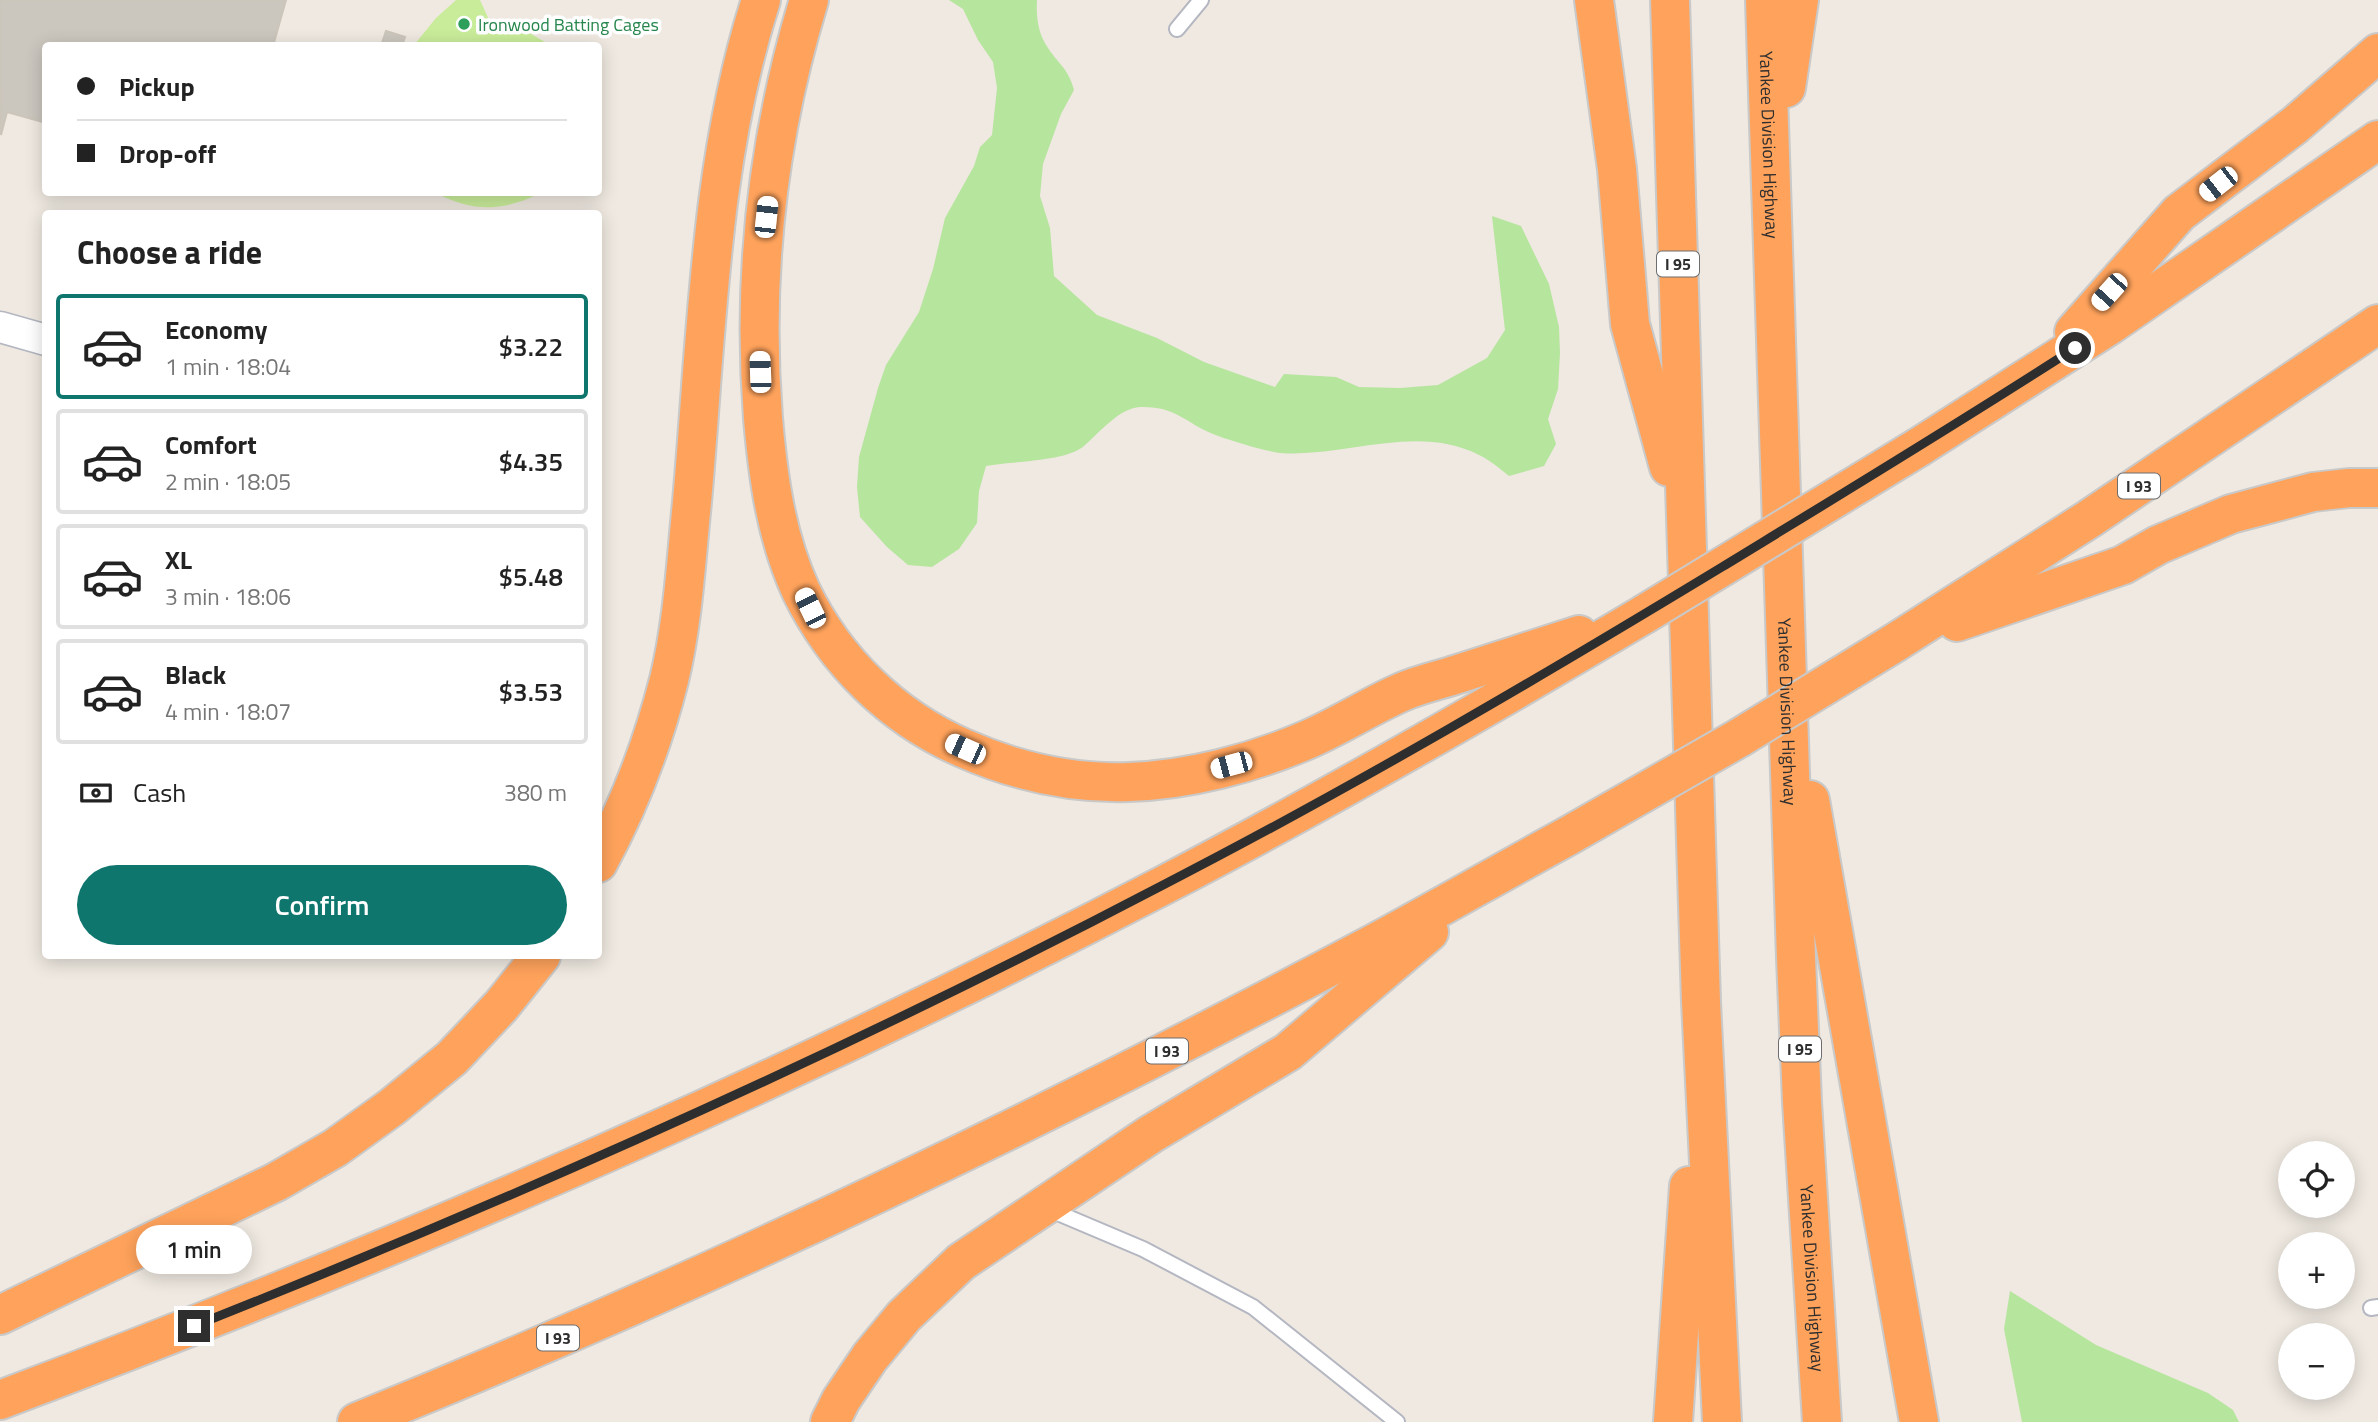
<!DOCTYPE html>
<html lang="en">
<head>
<meta charset="utf-8">
<style>
  :root { --surface:#fff; --page:#f2f2f2; --text:#222; --muted:#767676; --line:#e0e0e0; --accent:#0f766e }
  body { margin:0; font-family:"Titillium Web",sans-serif; background:var(--page); color:var(--text); height:100vh; display:flex; flex-direction:column; font-size:26px; white-space:nowrap }
  * { box-sizing:border-box; margin:0 }
  p { font-size:23px; color:var(--muted) }
  .icon { flex:none; width:38px; height:38px; fill:none; stroke:currentColor; stroke-width:2; stroke-linecap:round; stroke-linejoin:round }
  .map { position:relative; flex:1; overflow:hidden }
  .details { position:absolute; left:42px; top:210px; width:560px; height:749px; display:flex; flex-direction:column; background:var(--surface); border-radius:7px; box-shadow:0 4px 18px #0003 }
  .details>* { flex:none }
  .hud { position:absolute; left:42px; top:42px; width:560px; height:154px; border-radius:7px; box-shadow:0 4px 18px #0003; display:grid; align-content:center; height:154px; padding:0 35px; background:var(--surface) }
  .controls { position:absolute; left:2278px; top:1141px; display:grid; gap:14px }
  .controls a { display:grid; place-items:center; width:77px; height:77px; border-radius:50%; background:var(--surface); box-shadow:0 4px 18px #0003; font-size:35px }
  .end { position:absolute; width:32px; height:32px; margin:-16px; border:9px solid #2e2e2e; background:#fff; box-shadow:0 0 0 4px #fff }
  .from { border-radius:50% }
  .bubble { position:absolute; height:49px; border-radius:24px; background:var(--surface); box-shadow:0 4px 18px #0003; font-size:23px; font-weight:600; line-height:49px; text-align:center }
  .car { position:absolute; width:21px; height:42px; margin:-21px -10px; border-radius:9px; box-shadow:0 0 5px 2px #0007; background:linear-gradient(#fff 24%,#345 0 40%,#fff 0 76%,#345 0 86%,#fff 0) }
  .hud b { display:flex; align-items:center; gap:24px; height:66px; font-size:26px }
  .hud b+b { border-top:2px solid var(--line) }
  .hud i { width:18px; height:18px; background:var(--text) }
  ul { padding:0; list-style:none }
  li { display:flex; align-items:center; gap:21px; height:105px; margin:0 14px 10px; padding:0 21px; border:4px solid var(--line); border-radius:7px }
  li div { flex:1 }
  li b { display:block; font-size:26px }
  li em { font-style:normal; font-weight:600 }
  li.current { border-color:var(--accent) }
  li>.icon { width:63px; height:63px; stroke-width:1.5 }
  h2 { padding:0 35px; font-size:32px; line-height:84px }
  .pay { display:flex; align-items:center; gap:18px; height:77px; padding:0 35px; font-size:26px }
  .pay p { margin-inline-start:auto }
  .cta { display:flex; gap:14px; margin-top:auto; padding:14px 35px }
  .cta a { flex:1; height:80px; border-radius:42px; background:var(--accent); color:#fff; font-size:28px; font-weight:600; line-height:80px; text-align:center }
  .map>svg:first-child { display:block }
  .green { fill:#b6e59e }
  .pitch { fill:#c9ec9a }
  .building { fill:#cbc7bf; stroke:#cbc5ba; stroke-width:2 }
  .lines { fill:none; stroke-linecap:round; stroke-linejoin:round }
  .service-casing { stroke:#b4b7c1; stroke-width:18 }
  .minor-casing { stroke:#b4b7c1; stroke-width:33 }
  .motorway-casing { stroke:#c9c9c9; stroke-width:42 }
  .service { stroke:#fff; stroke-width:14 }
  .minor { stroke:#fff; stroke-width:30 }
  .motorway { stroke:#ffa35c; stroke-width:38 }
  .motorway-bridge-casing { stroke:#c9c9c9; stroke-width:42; stroke-linecap:butt }
  .motorway-bridge { stroke:#ffa35c; stroke-width:38 }
  .route { stroke:#2e2e2e; stroke-width:9 }
  .leisure-dot { fill:#2e9e5b; stroke:#fff; stroke-width:2.5 }
  .labels { text-anchor:middle; dominant-baseline:central; stroke-width:7; stroke-linejoin:round; paint-order:stroke }
  .shield { fill:#fff; stroke:#6d6d6d; stroke-width:2 }
  .shield-label { font-size:16px; font-weight:bold; fill:#2e2e2e }
  .leisure-label { font-size:18px; fill:#27864d; stroke:#fff; text-anchor:start }
  .street-label { font-size:18px; fill:#2e2e2e; stroke:#fff }
</style>
</head>
<body>
<div class="map">
<svg width="2378" height="1422" viewBox="0 0 2378 1422">
  <rect width="100%" height="100%" fill="#efe9e1"/>
  <g class="green">
    <path d="M949,0h88c-1,17 1,34 11,48 12,18 20,20 26,42l-13,24 -18,50 -3,32 10,32 4,48 43,39 60,23 47,24 71,25 9,-13 52,3 23,10 41,1 38,-3 49,-27 18,-28 -13,-114 29,10 28,58 10,43 1,26 -2,36 -10,30 8,25 -12,22 -35,10c-9,-7 -19,-16 -30,-21 -64,-32 -133,3 -199,-2 -16,-2 -52,-13 -67,-19 -29,-12 -37,-28 -73,-27 -21,1 -42,27 -56,39 -19,16 -73,15 -98,20l-7,25 -2,32 -18,26 -27,18 -24,-2 -21,-18 -27,-30 -3,-30 2,-30 19,-69 8,-23 33,-53 14,-43 12,-51 29,-52 6,-19 12,-12 5,-47 -4,-26 -15,-22 -15,-31z"/>
    <polygon points="2010,1291 2096,1345 2208,1393 2233,1410 2239,1422 2022,1422 2004,1329"/>
  </g>
  <g class="pitch">
    <polygon points="456,0 480,0 490,22 526,31 550,45 414,45 436,18"/>
    <path d="M436,193h105c-38,18 -67,20 -105,0z"/>
  </g>
  <g class="building">
    <polygon points="0,0 286,0 273,46 46,46 46,123 7,112 1,135"/>
    <polygon points="386,31 405,37 402,46 381,46"/>
  </g>
  <g class="lines">
    <g class="service-casing">
      <g id="service">
        <polyline points="1177,29 1201,0"/>
        <polyline points="1046,1208 1143,1249 1253,1307 1397,1422"/>
        <polyline points="2371,1308 2378,1307"/>
      </g>
    </g>
    <g class="minor-casing">
      <polyline id="minor" points="0,327 46,340"/>
    </g>
    <g class="motorway-casing">
      <g id="motorway">
        <path d="M809,0c-41,135 -57,277 -46,418 5,59 13,119 38,173 34,70 91,126 162,157 52,23 109,36 166,34 60,-2 125,-19 180,-43 32,-14 61,-33 93,-47 18,-8 38,-12 56,-18 40,-13 81,-26 121,-39"/>
        <polyline points="1594,0 1617,169 1630,324 1669,467"/>
        <polyline points="1670,0 1701,1002 1722,1422"/>
        <path id="s1" d="M1765,0l31,958 6,144 20,320"/>
        <polyline points="1786,88 1799,0"/>
        <polyline points="2074,332 2179,213 2295,125 2378,53"/>
        <polyline points="1919,447 2110,325 2378,140"/>
        <polyline points="1957,622 2123,565 2158,545 2231,514 2313,492 2349,488 2378,488"/>
        <polyline points="1896,642 2089,519 2378,324"/>
        <polyline points="1810,800 1919,1422"/>
        <path d="M598,863c31,-57 55,-120 71,-183 14,-57 17,-119 23,-178 15,-168 17,-340 69,-502"/>
        <polyline points="0,1315 276,1182 335,1148 392,1107 452,1058 501,1006 541,956"/>
        <path d="M0,1400c397,-149 788,-319 1164,-515 163,-85 322,-177 479,-270"/>
        <path d="M357,1422c347,-140 685,-302 1016,-478 65,-35 129,-72 195,-108"/>
        <polyline points="830,1422 841,1400 870,1357 904,1316 961,1262 1151,1134 1288,1052 1429,932"/>
        <polyline points="1673,1422 1689,1186"/>
      </g>
    </g>
    <use href="#service" class="service"/>
    <use href="#minor" class="minor"/>
    <use href="#motorway" class="motorway"/>
    <g class="motorway-bridge-casing">
      <g id="motorway-bridge">
        <polyline points="1643,615 1919,447"/>
        <polyline points="1568,836 1739,738 1896,642"/>
      </g>
    </g>
    <use href="#motorway-bridge" class="motorway-bridge"/>
  </g>
  <g class="lines">
    <path class="route" d="M194,1326c330,-131 656,-277 971,-442 190,-98 374,-206 557,-317 118,-72 237,-144 353,-219"/>
  </g>
  <circle class="leisure-dot" cx="464" cy="24" r="7"/>
  <g class="labels">
    <g class="shield">
      <rect x="1657" y="251.5" width="42" height="25" rx="5"/>
      <rect x="2118" y="473.5" width="42" height="25" rx="5"/>
      <rect x="1779" y="1036.5" width="42" height="25" rx="5"/>
      <rect x="1146" y="1038.5" width="42" height="25" rx="5"/>
      <rect x="537" y="1325.5" width="42" height="25" rx="5"/>
    </g>
    <g class="shield-label">
      <text x="1678" y="264">I 95</text>
      <text x="2139" y="486">I 93</text>
      <text x="1800" y="1049">I 95</text>
      <text x="1167" y="1051">I 93</text>
      <text x="558" y="1338">I 93</text>
    </g>
    <g class="leisure-label">
      <text x="478" y="24">Ironwood Batting Cages</text>
    </g>
    <g class="street-label">
      <text stroke="none"><textPath href="#s1" startOffset="145">Yankee Division Highway</textPath></text>
      <text stroke="none"><textPath href="#s1" startOffset="712">Yankee Division Highway</textPath></text>
      <text stroke="none"><textPath href="#s1" startOffset="1279">Yankee Division Highway</textPath></text>
    </g>
  </g>
</svg>
<div class="controls">
<a><svg class="icon" aria-label="locate" viewBox="0 0 24 24"><circle cx="12" cy="12" r="6"/><path d="M12 2v4M12 18v4M2 12h4M18 12h4"/></svg></a>
<a>+</a>
<a>−</a>
</div>
<i class="end from" style="left:2075px;top:348px"></i>
<i class="end" style="left:194px;top:1326px"></i>
<div class="bubble" style="left:136px;top:1225px;width:116px">1 min</div>
<i class="car" style="left:2218px;top:184px;rotate:232deg"></i>
<i class="car" style="left:766px;top:217px;rotate:6deg"></i>
<i class="car" style="left:2109px;top:292px;rotate:222deg"></i>
<i class="car" style="left:760px;top:372px;rotate:358deg"></i>
<i class="car" style="left:810px;top:608px;rotate:334deg"></i>
<i class="car" style="left:965px;top:749px;rotate:294deg"></i>
<i class="car" style="left:1231px;top:765px;rotate:255deg"></i>
<div class="hud">
<b><i class="from"></i>Pickup</b>
<b><i></i>Drop-off</b>
</div>
<section class="details">
<h2>Choose a ride</h2>
<ul>
<li class="current"><svg class="icon" aria-label="car" viewBox="0 0 24 24"><path d="M5 17H2v-5l4-1 3-4h7l3 4 3 1v5h-3M9 17h6M6 11h13"/><circle cx="7" cy="17" r="2"/><circle cx="17" cy="17" r="2"/></svg><div><b>Economy</b><p>1 min · 18:04</p></div><em>$3.22</em></li>
<li><svg class="icon" aria-label="car" viewBox="0 0 24 24"><path d="M5 17H2v-5l4-1 3-4h7l3 4 3 1v5h-3M9 17h6M6 11h13"/><circle cx="7" cy="17" r="2"/><circle cx="17" cy="17" r="2"/></svg><div><b>Comfort</b><p>2 min · 18:05</p></div><em>$4.35</em></li>
<li><svg class="icon" aria-label="car" viewBox="0 0 24 24"><path d="M5 17H2v-5l4-1 3-4h7l3 4 3 1v5h-3M9 17h6M6 11h13"/><circle cx="7" cy="17" r="2"/><circle cx="17" cy="17" r="2"/></svg><div><b>XL</b><p>3 min · 18:06</p></div><em>$5.48</em></li>
<li><svg class="icon" aria-label="car" viewBox="0 0 24 24"><path d="M5 17H2v-5l4-1 3-4h7l3 4 3 1v5h-3M9 17h6M6 11h13"/><circle cx="7" cy="17" r="2"/><circle cx="17" cy="17" r="2"/></svg><div><b>Black</b><p>4 min · 18:07</p></div><em>$3.53</em></li>
</ul>
<div class="pay"><svg class="icon" aria-label="cash" viewBox="0 0 24 24"><path d="M3 7h18v10H3z"/><circle cx="12" cy="12" r="2"/></svg>Cash<p>380 m</p></div>
<div class="cta"><a>Confirm</a></div>
</section>
</div>
</body>
</html>
